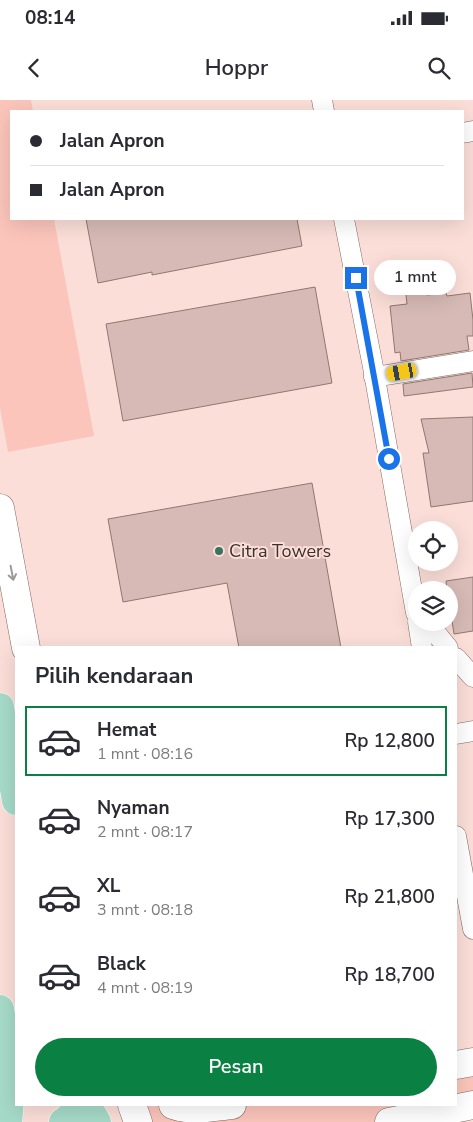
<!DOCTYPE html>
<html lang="id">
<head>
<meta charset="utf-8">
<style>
  :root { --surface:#fff; --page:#f7f7f7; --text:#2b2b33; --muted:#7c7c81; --line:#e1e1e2; --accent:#0b8043 }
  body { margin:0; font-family:"Nunito Sans",sans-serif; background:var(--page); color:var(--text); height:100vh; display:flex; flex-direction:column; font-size:19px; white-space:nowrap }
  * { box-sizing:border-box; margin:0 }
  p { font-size:16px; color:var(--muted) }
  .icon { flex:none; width:28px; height:28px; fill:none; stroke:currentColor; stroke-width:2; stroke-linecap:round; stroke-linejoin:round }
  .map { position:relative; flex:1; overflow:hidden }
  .details { position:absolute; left:15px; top:546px; width:442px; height:460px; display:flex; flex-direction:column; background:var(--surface); border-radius:0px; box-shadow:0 5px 20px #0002 }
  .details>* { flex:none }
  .hud { position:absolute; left:10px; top:10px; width:454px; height:110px; border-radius:0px; box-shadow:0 5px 20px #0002; display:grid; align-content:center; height:110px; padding:0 20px; background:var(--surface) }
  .buttons { position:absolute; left:408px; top:421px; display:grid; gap:10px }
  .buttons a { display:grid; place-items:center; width:50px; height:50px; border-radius:50%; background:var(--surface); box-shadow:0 5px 20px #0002; font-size:25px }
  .end { position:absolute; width:22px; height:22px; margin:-11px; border:6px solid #1a73e8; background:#fff; box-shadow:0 0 0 2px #fff }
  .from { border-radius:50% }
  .bubble { position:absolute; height:35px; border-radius:18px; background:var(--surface); box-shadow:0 5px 20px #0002; font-size:16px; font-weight:600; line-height:35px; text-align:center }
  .car { position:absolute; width:15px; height:30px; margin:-15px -8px; border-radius:6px; box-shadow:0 0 4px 1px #0007; background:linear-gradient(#f5c518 24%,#345 0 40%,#f5c518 0 76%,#345 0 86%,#f5c518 0) }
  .hud b { display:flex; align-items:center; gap:18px; height:48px; font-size:19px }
  .hud b+b { border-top:1px solid var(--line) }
  .hud i { width:12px; height:12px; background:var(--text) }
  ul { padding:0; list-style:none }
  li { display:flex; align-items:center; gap:15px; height:70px; margin:0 10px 8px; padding:0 10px; border:2px solid transparent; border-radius:0px }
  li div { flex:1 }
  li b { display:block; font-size:19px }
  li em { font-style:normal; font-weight:600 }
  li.active { border-color:var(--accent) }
  li>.icon { width:45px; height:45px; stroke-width:1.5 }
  h2 { padding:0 20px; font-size:22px; line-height:60px }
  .primary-button { display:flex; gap:10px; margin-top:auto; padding:10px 20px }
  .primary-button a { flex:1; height:58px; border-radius:30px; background:var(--accent); color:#fff; font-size:20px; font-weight:600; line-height:58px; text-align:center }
  .status { display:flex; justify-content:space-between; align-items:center; height:35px; padding:0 25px; background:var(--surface); direction:ltr }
  .status svg { height:14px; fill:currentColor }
  header { display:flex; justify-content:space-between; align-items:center; height:65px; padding:0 20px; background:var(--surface); font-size:22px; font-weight:600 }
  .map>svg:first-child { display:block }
  .green { fill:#fbc5bb }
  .building { fill:#d7bab5; stroke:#917771 }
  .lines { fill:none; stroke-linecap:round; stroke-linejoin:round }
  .street-casing { stroke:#846a65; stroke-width:21 }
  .secondary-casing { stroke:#846a65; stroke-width:29 }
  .primary-casing { stroke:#fff; stroke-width:29 }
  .street { stroke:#fff; stroke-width:20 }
  .secondary { stroke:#fff; stroke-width:28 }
  .primary { stroke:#a6dac8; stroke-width:28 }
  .oneway { stroke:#9e9897 }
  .route { stroke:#1a73e8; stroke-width:6 }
  .poi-dot { fill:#377560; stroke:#fbded8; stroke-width:2 }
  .labels { text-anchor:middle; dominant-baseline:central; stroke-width:4; stroke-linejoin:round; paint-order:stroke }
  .poi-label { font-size:18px; fill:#3d312f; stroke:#fbded8; text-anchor:start }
</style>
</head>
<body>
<div class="status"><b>08:14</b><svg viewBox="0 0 49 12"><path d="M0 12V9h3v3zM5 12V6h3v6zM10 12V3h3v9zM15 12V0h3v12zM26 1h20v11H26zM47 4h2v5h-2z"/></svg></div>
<header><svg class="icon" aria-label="back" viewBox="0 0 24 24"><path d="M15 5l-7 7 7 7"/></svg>Hoppr<svg class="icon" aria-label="search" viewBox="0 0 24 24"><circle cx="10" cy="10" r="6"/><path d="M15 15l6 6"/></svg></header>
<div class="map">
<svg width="473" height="1022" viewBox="0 0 473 1022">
  <rect width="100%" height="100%" fill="#fbded8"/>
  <g class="green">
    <polygon points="0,0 31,0 33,11 11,11 11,119 54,119 94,336 8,352 0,308"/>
    <polygon points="473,962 473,1005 389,1022 138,1022 131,1005 456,1005 456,965"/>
  </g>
  <g class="building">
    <polygon points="86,119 297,119 302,146 152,175 152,172 98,183"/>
    <polygon points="426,184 427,195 446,193 447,196 470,193 473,220 473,236 467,236 469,250 401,261 400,252 395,253 390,206 407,204 405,186"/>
    <polygon points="315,187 332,283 123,321 106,224"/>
    <polygon points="472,273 473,287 404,296 403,284"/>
    <polygon points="473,317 473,401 431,407 423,353 429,353 421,319"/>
    <polygon points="312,383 341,548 239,548 227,483 123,502 108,419"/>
    <polygon points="473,477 473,531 454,534 449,501 449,490 447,490 446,481"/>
  </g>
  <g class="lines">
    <g class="street-casing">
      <g id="street">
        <polyline points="322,0 324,11"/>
        <polyline points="462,33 473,31"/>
        <polyline points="344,119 373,267 416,513"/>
        <polyline points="374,277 473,261"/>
        <polyline points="418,522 422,548"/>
        <polyline points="427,522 448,548"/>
        <polyline points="456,558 473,577"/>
        <polyline points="456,634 473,631"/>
        <polyline points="456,736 473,829"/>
      </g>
    </g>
    <g class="secondary-casing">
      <g id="secondary">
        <polyline points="0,408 26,548"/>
        <polyline points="456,965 473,962"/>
        <polyline points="132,1005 138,1022"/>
        <path d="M173,1005c20,7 39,2 59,0"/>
        <polyline points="389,1022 473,1005"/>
      </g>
    </g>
    <g class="primary-casing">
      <g id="primary">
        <polyline points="0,607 16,701"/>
        <path d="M0,909c7,38 13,75 8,113"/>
        <polyline points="87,1005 97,1022"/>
        <path d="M63,1022c5,-2 12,-11 14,-17"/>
      </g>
    </g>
    <use href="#street" class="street"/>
    <use href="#secondary" class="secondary"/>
    <use href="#primary" class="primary"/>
  </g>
  <defs><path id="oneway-shaft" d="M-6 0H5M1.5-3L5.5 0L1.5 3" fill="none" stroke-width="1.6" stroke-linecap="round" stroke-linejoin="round" transform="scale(1.25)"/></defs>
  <use class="oneway" href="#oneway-shaft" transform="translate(12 473) rotate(79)"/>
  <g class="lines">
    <polyline class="route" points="356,178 389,359"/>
  </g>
  <circle class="poi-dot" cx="219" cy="451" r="5"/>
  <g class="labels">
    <g class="poi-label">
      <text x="229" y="451">Citra Towers</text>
    </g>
  </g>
</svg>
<div class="buttons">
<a><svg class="icon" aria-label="locate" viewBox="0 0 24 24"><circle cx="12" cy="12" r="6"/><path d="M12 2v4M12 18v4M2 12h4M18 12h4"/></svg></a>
<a><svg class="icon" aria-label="layers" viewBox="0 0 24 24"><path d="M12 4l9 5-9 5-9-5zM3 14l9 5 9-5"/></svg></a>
</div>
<i class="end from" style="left:389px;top:359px"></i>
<i class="end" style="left:356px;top:178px"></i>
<div class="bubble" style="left:374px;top:160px;width:82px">1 mnt</div>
<i class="car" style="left:402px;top:272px;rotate:260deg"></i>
<div class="hud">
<b><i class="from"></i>Jalan Apron</b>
<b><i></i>Jalan Apron</b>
</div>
<section class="details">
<h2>Pilih kendaraan</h2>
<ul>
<li class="active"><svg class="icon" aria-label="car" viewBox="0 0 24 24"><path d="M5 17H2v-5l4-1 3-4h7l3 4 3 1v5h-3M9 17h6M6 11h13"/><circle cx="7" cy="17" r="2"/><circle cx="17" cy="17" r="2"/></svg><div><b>Hemat</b><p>1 mnt · 08:16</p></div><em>Rp 12,800</em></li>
<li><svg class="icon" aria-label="car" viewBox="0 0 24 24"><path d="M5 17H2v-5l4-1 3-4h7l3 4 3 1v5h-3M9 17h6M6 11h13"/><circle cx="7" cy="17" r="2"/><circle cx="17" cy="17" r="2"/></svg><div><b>Nyaman</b><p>2 mnt · 08:17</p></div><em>Rp 17,300</em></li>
<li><svg class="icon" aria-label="car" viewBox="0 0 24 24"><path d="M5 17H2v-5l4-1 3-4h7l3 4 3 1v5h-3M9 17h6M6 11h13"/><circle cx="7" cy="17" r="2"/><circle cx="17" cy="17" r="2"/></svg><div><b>XL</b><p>3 mnt · 08:18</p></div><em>Rp 21,800</em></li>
<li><svg class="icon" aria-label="car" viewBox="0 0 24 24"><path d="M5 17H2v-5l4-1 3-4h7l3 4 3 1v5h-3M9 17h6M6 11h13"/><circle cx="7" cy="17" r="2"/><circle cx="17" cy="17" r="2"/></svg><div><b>Black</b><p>4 mnt · 08:19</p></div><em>Rp 18,700</em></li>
</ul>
<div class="primary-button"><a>Pesan</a></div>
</section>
</div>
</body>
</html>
